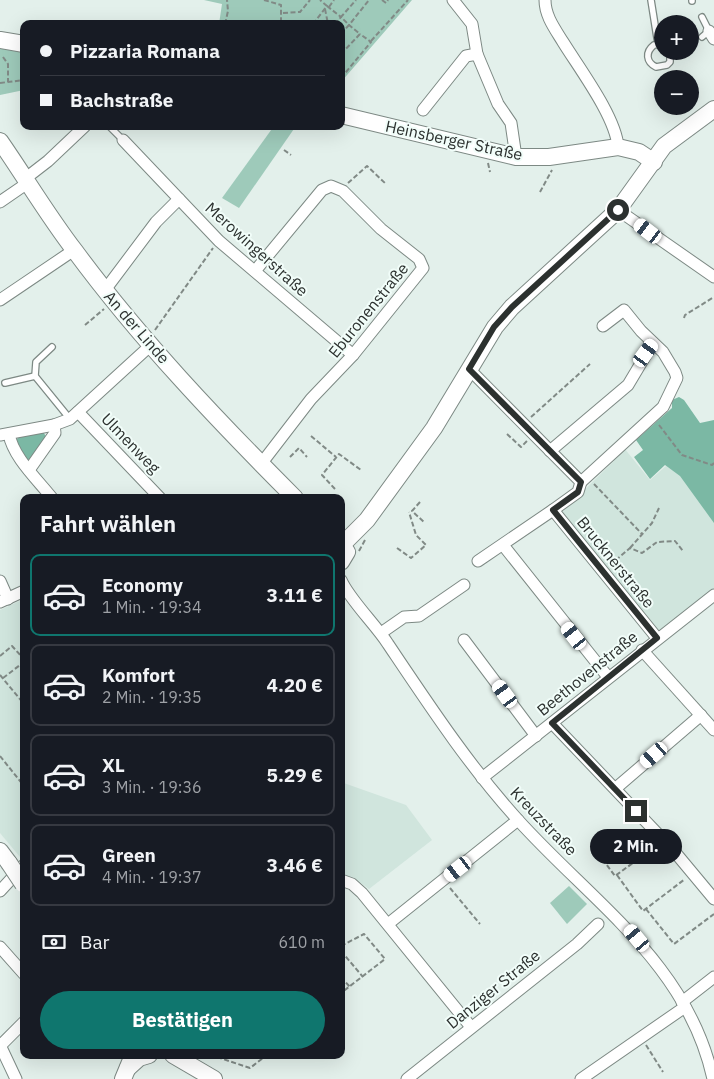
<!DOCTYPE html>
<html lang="de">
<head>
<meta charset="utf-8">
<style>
  :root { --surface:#171b24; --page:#20242c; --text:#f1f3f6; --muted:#9ea1a6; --line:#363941; --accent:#0f766e }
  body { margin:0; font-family:"IBM Plex Sans",sans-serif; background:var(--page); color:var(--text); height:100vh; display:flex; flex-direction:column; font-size:19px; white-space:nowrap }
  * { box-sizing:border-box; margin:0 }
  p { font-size:16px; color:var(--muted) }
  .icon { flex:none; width:28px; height:28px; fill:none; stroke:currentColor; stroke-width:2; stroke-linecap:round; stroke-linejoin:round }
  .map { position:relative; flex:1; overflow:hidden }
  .panel { position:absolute; left:20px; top:494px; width:325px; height:565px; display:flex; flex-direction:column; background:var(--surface); border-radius:10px; box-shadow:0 5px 20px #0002 }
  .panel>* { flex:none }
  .banner { position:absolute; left:20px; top:20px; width:325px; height:110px; border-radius:10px; box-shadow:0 5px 20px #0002; display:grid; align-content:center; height:110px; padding:0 20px; background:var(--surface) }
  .fabs { position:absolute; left:654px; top:15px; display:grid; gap:10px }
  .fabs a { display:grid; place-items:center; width:45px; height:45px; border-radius:50%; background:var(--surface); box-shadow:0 5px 20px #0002; font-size:25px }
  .end { position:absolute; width:22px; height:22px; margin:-11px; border:6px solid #2c312f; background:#fff; box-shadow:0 0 0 2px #fff }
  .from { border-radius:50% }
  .bubble { position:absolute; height:35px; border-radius:18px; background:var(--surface); box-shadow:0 5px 20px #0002; font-size:16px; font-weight:800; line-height:35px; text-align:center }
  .car { position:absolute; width:15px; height:30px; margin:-15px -8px; border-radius:6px; box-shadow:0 0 4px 1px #0007; background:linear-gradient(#fff 24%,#345 0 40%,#fff 0 76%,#345 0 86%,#fff 0) }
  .banner b { display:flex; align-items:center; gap:18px; height:48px; font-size:19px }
  .banner b+b { border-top:1px solid var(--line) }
  .banner i { width:12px; height:12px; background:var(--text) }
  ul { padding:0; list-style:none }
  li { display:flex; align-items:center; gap:15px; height:82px; margin:0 10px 8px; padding:0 10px; border:2px solid var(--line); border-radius:10px }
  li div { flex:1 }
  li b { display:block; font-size:19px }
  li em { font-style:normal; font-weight:800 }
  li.on { border-color:var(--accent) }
  li>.icon { width:45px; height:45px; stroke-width:1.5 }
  h2 { padding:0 20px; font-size:22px; line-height:60px }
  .pay { display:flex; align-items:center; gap:12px; height:55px; padding:0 20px; font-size:19px }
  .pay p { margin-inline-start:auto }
  .cta { display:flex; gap:10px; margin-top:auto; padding:10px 20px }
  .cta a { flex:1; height:58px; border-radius:30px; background:var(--accent); color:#fff; font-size:20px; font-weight:800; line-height:58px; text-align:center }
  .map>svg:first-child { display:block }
  .built { fill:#d0e5dd }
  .green { fill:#9ecaba }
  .forest { fill:#7bb8a4 }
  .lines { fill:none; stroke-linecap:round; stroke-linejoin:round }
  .lane-casing { stroke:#7d8984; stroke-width:8 }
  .street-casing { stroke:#7d8984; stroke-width:13 }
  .secondary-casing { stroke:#7d8984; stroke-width:18 }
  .path { stroke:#818a86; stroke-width:2; stroke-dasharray:5 2.5; stroke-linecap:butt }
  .lane { stroke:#fff; stroke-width:5.5 }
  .street { stroke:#fff; stroke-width:11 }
  .secondary { stroke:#fff; stroke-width:16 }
  .secondary-bridge-casing { stroke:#7d8984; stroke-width:18; stroke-linecap:butt }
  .secondary-bridge { stroke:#fff; stroke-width:16 }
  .route { stroke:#2c312f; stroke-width:6 }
  .labels { text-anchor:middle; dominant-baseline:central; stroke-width:4; stroke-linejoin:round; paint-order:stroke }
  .street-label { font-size:16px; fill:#2c312f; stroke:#f1fdf9 }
</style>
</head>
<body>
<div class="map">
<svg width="714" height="1079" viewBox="0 0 714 1079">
  <rect width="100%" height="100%" fill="#e3f0eb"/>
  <g class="built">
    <polygon points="624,448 650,480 666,466 680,475 714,522 714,589 657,634 561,513 614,461 611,458"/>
    <polygon points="24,599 24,852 20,857 0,833 0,610"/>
    <polygon points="341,782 406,805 432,840 369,889 353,877 341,875"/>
  </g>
  <g class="green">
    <polygon points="204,0 412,0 341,82 341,24 219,24 222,4"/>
    <polygon points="0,47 24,52 24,90 0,95"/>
    <polygon points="274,126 296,126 239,208 222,198"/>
    <polygon points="569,886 587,904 567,924 550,903"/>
  </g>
  <g class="forest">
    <polygon points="679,397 684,400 700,423 714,420 714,523 680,476 665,465 650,479 634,457 643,450 636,440 672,408 672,400"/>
    <path d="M44,433l2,4 -14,22 -5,1 -11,-20c6,-8 18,-7 28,-7z"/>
  </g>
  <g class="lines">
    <g class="lane-casing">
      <g id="lane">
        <polyline points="651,0 658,44"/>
        <polyline points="692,0 692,1"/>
        <polyline points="702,37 709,31 702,17"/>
        <path d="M662,44l-8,1c-9,7 -8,17 2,22l11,-2 3,-3v-11"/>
        <polyline points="109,126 123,140"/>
        <polyline points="35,376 36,362 52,347"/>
        <polyline points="5,383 35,376 70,419"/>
      </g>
    </g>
    <g class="street-casing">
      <g id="street">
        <polyline points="453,0 472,24 477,54"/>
        <path d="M545,0c0,16 10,29 18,42 16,26 53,75 55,105"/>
        <polyline points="709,31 714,39"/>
        <polyline points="423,110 466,56 477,54 498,104 511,123 516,157"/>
        <polyline points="123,140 219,241 353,355"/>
        <polyline points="26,178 48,161 85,126"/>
        <polyline points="0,202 29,182"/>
        <polyline points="618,210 714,277"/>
        <polyline points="255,271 322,190 331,186 343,191 381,229 419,259 423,268 353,355 311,399 261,464"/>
        <polyline points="105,290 156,222 179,199"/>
        <polyline points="0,300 74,250"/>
        <polyline points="469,369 581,482 578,492 553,510 657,638"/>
        <polyline points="78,412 160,498"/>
        <path d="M9,434c4,23 28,45 43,64"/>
        <polyline points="0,435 54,425 70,419 151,345"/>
        <polyline points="550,451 628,385 653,343"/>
        <polyline points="29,470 55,433 54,425"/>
        <polyline points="581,482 663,407 677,378 675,372 663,352 641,331 624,310 603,326"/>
        <polyline points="503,545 608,677"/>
        <polyline points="478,561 553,510"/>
        <path d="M341,580c8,19 35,45 47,64 41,61 81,122 130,176 74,82 170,144 195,259"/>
        <polyline points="0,581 8,599"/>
        <polyline points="0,602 24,591"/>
        <polyline points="381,633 404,617 419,616 464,585"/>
        <polyline points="464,640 536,736"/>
        <polyline points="642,650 714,730"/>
        <polyline points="552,723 674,851 714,899"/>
        <polyline points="482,778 714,595"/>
        <polyline points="616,788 701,715"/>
        <polyline points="341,880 352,884 362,893 471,1027"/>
        <polyline points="0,891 24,865"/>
        <polyline points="388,924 518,820"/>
        <polyline points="0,947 24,974"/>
        <polyline points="682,1002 714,977"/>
        <polyline points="0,1045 16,1079"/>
        <polyline points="0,1046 24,1022"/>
        <polyline points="407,1079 577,944 598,924"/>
        <polyline points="581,1079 685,1007"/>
      </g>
    </g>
    <g class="secondary-casing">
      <g id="secondary">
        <polyline points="0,40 24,44"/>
        <polyline points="341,115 516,157 549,157 618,147 639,152 654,162"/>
        <path d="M0,141c25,36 48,75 75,110 65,88 142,169 220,247"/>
        <polyline points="341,543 347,552 341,562"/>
        <polyline points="343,544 367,520 434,428 495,327 512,307 618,210 664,146 714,109"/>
        <polyline points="0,851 9,863"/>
        <polyline points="173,1055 214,1079"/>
        <polyline points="128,1068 139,1058 149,1055"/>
        <polyline points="123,1079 133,1055"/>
      </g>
    </g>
    <g class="path">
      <polyline points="264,0 281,5 281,24"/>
      <polyline points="382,0 386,3 388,0"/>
      <polyline points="327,6 341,17 335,24"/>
      <polyline points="329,7 334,0"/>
      <polyline points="325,9 328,24"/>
      <polyline points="283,13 300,12 310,0"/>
      <polyline points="225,24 228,11 227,0"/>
      <polyline points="313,24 327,6 320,0"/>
      <polyline points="341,34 349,25 341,17 356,0"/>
      <polyline points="371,41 408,0"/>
      <polyline points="341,54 360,34 349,25 369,0"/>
      <polyline points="3,57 8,64 8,82"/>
      <polyline points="341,78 371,42 360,34"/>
      <polyline points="0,83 24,80"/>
      <polyline points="284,150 291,155"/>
      <polyline points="488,163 490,172"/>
      <polyline points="348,183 367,166 386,184"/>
      <polyline points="540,192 552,170"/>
      <polyline points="684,318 685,315 714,297"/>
      <polyline points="85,325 104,309"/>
      <polyline points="155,330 213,248"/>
      <polyline points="531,417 590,364"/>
      <polyline points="659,425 682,455 712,465 714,463"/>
      <polyline points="507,434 521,447 528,440"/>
      <polyline points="311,436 336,457"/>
      <polyline points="290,457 299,448 307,457"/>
      <polyline points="594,484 642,534"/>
      <polyline points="335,489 322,475 339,454 361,470"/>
      <polyline points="420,502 412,511 425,523"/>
      <polyline points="397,548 411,558 426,545 416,535 409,512"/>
      <polyline points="630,548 652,523 659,508"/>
      <polyline points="359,551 365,540"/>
      <polyline points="610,565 630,548 642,553 657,542 675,541 683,551"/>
      <polyline points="0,656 12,646 24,659"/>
      <polyline points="0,675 24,704"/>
      <polyline points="3,678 24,662"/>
      <polyline points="0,756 24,786"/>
      <polyline points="598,853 615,876 652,849"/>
      <polyline points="617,875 643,911 685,879"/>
      <polyline points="450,888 480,924"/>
      <polyline points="646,909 674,944 714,914"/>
      <polyline points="341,946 364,934 385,959 341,993"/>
      <polyline points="341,951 363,977"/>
      <polyline points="341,977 350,987"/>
      <polyline points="646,1045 663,1072"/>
      <polyline points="217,1057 250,1068 267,1055"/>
    </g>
    <use href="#lane" class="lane"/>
    <use href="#street" class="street"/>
    <use href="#secondary" class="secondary"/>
    <g class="secondary-bridge-casing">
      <polyline id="secondary-bridge" points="9,863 23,884"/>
    </g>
    <use href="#secondary-bridge" class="secondary-bridge"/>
  </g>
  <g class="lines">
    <polyline class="route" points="618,210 512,307 494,327 469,369 581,482 578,492 553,510 657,638 552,723 636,811"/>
  </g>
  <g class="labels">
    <g class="street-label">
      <text transform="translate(454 140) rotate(12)">Heinsberger Straße</text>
      <text transform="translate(257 249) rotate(42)">Merowingerstraße</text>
      <text transform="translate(368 310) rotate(-51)">Eburonenstraße</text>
      <text transform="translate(137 327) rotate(49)">An der Linde</text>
      <text transform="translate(131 443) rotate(46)">Ulmenweg</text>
      <text transform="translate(616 562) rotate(51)">Brucknerstraße</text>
      <text transform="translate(587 673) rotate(-39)">Beethovenstraße</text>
      <text transform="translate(544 821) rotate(46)">Kreuzstraße</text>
      <text transform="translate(493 989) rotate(-39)">Danziger Straße</text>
    </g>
  </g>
</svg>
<div class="fabs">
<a>+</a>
<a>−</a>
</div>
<i class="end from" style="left:618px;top:210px"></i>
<i class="end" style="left:636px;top:811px"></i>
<div class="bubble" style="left:590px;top:829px;width:92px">2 Min.</div>
<i class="car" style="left:648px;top:231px;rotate:307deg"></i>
<i class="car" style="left:646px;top:353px;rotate:36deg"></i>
<i class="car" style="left:574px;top:636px;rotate:322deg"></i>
<i class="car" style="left:505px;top:694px;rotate:324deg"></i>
<i class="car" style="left:654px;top:755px;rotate:229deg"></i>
<i class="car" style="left:458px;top:869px;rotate:232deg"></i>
<i class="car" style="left:637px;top:938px;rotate:320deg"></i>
<div class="banner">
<b><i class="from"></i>Pizzaria Romana</b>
<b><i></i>Bachstraße</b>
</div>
<section class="panel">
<h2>Fahrt wählen</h2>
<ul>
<li class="on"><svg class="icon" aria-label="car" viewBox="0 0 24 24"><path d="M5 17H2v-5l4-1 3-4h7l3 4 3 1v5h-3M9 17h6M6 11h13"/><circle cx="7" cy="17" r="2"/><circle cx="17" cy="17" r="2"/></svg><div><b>Economy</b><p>1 Min. · 19:34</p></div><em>3.11 €</em></li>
<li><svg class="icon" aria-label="car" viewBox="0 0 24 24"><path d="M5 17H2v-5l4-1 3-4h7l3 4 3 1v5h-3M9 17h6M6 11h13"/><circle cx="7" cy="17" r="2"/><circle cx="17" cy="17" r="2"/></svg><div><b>Komfort</b><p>2 Min. · 19:35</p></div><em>4.20 €</em></li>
<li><svg class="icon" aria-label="car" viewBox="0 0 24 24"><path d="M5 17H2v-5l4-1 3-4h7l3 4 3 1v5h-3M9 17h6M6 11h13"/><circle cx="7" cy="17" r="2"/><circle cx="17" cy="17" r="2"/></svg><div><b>XL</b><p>3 Min. · 19:36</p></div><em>5.29 €</em></li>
<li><svg class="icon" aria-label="car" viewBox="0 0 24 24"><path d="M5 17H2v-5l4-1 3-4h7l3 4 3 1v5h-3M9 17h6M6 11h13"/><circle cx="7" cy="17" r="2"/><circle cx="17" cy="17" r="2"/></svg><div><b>Green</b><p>4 Min. · 19:37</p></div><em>3.46 €</em></li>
</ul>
<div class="pay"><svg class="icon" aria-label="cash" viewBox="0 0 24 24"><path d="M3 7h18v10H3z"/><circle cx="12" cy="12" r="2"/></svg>Bar<p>610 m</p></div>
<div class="cta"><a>Bestätigen</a></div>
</section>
</div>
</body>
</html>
